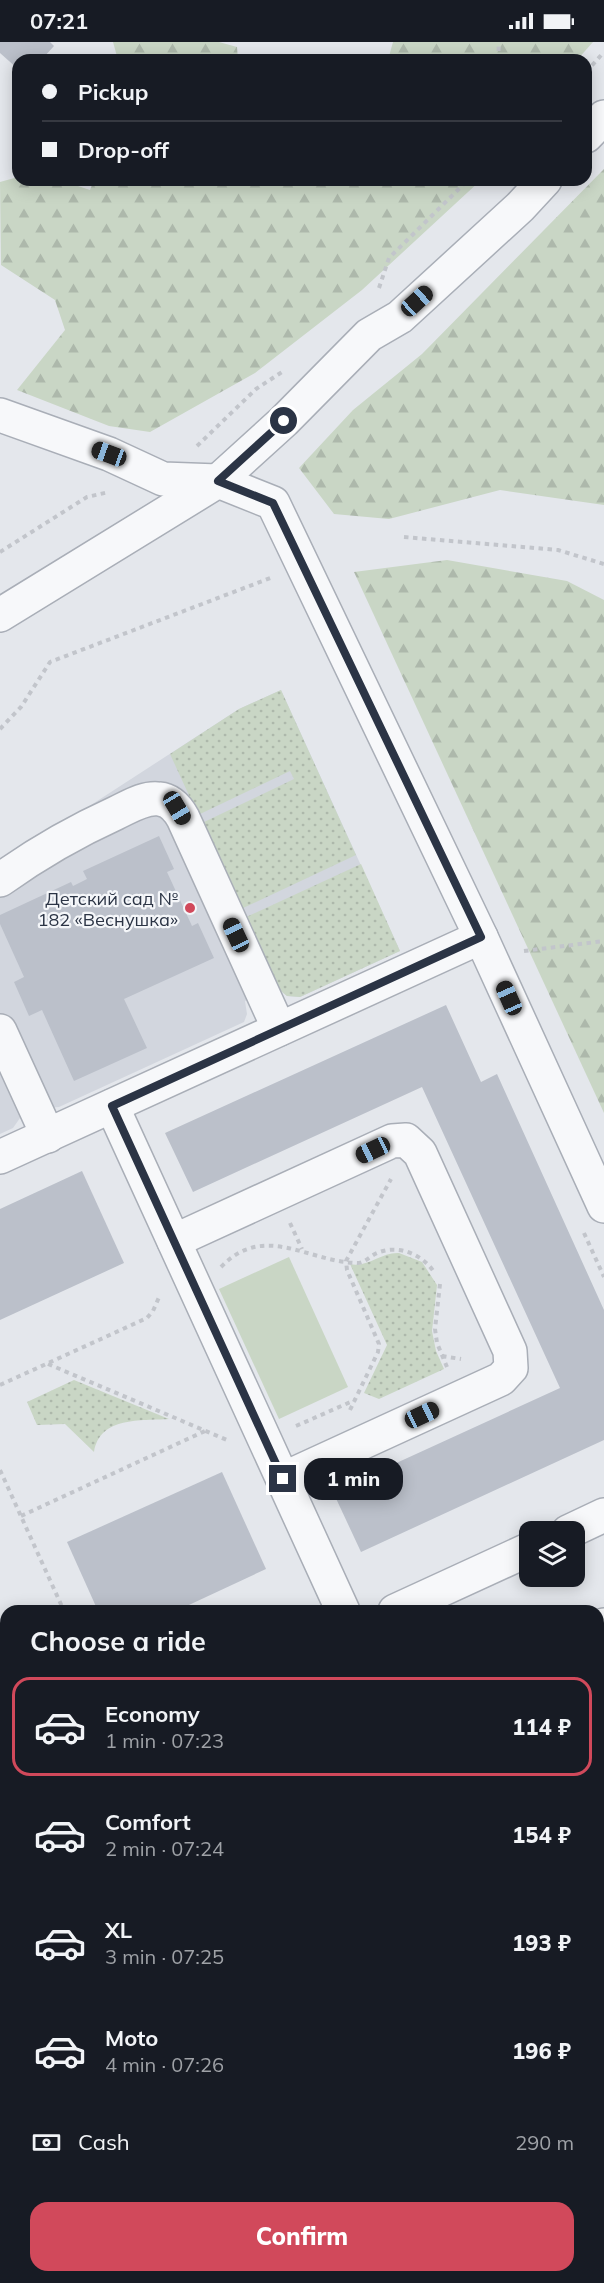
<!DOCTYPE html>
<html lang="en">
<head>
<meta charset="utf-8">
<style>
  :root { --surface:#171b24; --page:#20242c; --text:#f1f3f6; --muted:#9ea1a6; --line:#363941; --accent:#d1495b }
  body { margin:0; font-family:Mulish,sans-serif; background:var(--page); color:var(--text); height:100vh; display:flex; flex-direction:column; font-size:22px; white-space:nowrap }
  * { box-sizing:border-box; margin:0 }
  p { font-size:20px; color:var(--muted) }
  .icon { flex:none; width:33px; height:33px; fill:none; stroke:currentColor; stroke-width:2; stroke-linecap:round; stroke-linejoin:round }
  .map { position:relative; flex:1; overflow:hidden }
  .sheet { position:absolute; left:0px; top:1563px; width:604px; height:678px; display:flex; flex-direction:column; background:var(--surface); border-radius:18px 18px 0 0; box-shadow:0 3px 15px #0003 }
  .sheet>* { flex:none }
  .top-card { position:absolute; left:12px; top:12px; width:580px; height:132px; border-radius:18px; box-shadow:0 3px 15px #0003; display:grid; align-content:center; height:132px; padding:0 30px; background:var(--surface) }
  .buttons { position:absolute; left:519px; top:1479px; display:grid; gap:12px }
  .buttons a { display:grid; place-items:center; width:66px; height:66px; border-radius:12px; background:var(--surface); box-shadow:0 3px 15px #0003; font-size:30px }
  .end { position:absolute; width:27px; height:27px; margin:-14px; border:8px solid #2b3445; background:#fff; box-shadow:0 0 0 3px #fff }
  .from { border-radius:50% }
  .bubble { position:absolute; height:42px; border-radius:18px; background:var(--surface); box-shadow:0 3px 15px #0003; font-size:20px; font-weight:800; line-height:42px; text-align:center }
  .car { position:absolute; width:18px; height:36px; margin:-18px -9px; border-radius:8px; box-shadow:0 0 4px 2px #0007; background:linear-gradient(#222 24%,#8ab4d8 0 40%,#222 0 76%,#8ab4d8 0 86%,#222 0) }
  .top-card b { display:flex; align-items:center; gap:21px; height:57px; font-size:22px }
  .top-card b+b { border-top:2px solid var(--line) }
  .top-card i { width:15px; height:15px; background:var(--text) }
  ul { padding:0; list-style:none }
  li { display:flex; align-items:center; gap:18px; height:99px; margin:0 12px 9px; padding:0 18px; border:3px solid transparent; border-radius:18px }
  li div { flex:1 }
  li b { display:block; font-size:22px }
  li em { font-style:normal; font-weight:800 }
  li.selected { border-color:var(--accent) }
  li>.icon { width:54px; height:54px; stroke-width:1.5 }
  h2 { padding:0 30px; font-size:27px; line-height:72px }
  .pay { display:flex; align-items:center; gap:15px; height:66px; padding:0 30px; font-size:22px }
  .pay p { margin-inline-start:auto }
  .action { display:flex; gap:12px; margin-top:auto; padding:12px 30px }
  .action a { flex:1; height:69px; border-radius:18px; background:var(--accent); color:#fff; font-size:24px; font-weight:800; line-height:69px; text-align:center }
  .status { display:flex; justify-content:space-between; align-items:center; height:42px; padding:0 30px; background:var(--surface); direction:ltr }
  .status svg { height:16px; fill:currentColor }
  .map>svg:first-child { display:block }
  .built { fill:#d2d6de }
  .forest { fill:url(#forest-firs) }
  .park { fill:url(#park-dots) }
  .garden { fill:#c9d6c5 }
  .building { fill:#bbc0ca }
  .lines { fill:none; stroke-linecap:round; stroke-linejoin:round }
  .minor-casing { stroke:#a9aeb7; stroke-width:36 }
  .path { stroke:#c2c5cb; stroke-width:4; stroke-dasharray:4.5 4.5; stroke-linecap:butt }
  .minor { stroke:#f7f8fa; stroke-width:33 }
  .route { stroke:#2b3445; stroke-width:8 }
  .poi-dot { fill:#d1495b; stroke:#f4f6f9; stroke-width:2 }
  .labels { text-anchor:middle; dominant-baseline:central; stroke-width:4.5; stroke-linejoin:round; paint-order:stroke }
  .poi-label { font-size:18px; fill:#2b3445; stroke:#f4f6f9; text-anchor:end }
</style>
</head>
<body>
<div class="status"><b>07:21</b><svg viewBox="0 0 49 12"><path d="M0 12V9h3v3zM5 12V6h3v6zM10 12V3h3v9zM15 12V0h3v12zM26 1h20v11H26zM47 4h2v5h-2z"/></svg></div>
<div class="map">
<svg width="604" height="2241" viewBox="0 0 604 2241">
  <defs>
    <pattern id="forest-firs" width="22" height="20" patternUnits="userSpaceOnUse" patternTransform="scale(1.5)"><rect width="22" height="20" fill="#c9d6c5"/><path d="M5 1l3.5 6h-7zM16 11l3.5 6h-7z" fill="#adb8ab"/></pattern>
    <pattern id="park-dots" width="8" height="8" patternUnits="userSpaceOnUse" patternTransform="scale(1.5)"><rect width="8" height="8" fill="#c9d6c5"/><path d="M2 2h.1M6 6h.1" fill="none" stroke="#adb8ab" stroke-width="1.8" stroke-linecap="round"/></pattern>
  </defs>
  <rect width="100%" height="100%" fill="#e4e7ec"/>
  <polygon class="built" points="281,648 400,909 300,955 287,954 276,945 245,959 247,972 244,980 59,1065 21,1068 20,1076 13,1086 0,1092 0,822 239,667"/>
  <g class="forest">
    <polygon points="113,0 219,0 237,5 238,18 118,18"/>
    <polygon points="393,0 593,0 577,18 388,18"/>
    <polygon points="604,127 604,463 500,448 389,477 334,472 299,426 353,368 422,312"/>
    <polygon points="18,135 18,138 60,138 90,148 94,138 481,138 362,248 255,331 150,390 109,384 17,348 65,288 55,258 1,223 0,140"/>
    <polygon points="447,518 567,539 604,558 604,1071 354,530"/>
  </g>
  <g class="park">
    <polygon points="281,648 356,813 241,867 202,781 294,737 290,729 198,773 170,712 239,667"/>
    <polygon points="361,822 400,909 300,955 287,954 276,945 244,876"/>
    <path d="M399,1211l23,9 15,23 -5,46 4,20 8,18 -65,30 -15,-6 23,-48 -37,-81c18,4 31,-12 49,-11z"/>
    <path d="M74,1338l95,39c-28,2 -69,-3 -75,33l-29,-28 -28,1 -10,-23z"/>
  </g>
  <polygon class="garden" points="289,1215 348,1345 279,1377 219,1247"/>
  <g class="building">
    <polygon points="0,0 50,0 54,4 43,16 46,18 18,18 18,27 0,11"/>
    <polygon points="159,794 174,827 167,830 192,884 198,881 214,916 124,957 147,1006 74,1039 42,968 29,974 14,940 24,935 0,882 0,873 71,840 73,844 87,837 83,829"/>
    <polygon points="446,963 481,1040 497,1032 604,1268 604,1398 361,1510 333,1450 560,1346 422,1045 193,1150 165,1091"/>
    <polygon points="82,1129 124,1221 0,1278 0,1167"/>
    <polygon points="222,1430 266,1527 176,1569 98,1569 67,1500"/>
    <polygon points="604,1643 604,1716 598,1719 598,1646"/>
    <polygon points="6,1922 6,1995 0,1997 0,1925"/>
  </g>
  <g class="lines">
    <g class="minor-casing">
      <g id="minor">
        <polyline points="586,94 604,75"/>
        <polyline points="0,373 109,412 163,437 218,439 273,461 481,895 604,1164"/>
        <polyline points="0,573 218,439 284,379 369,293 400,275 520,165 545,138"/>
        <path d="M0,838c39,-28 72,-47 116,-67 13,-6 28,-16 43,-14 12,1 19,10 24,19l96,211"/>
        <polyline points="0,989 48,1094"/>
        <polyline points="112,1064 343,1569"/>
        <polyline points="0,1115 481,895"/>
        <polyline points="174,1199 392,1099 406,1098 420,1111 510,1309 511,1326 501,1337 283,1437"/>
        <polyline points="568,1490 604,1473"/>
        <polyline points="395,1569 530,1507"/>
        <polyline points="598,1585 604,1583"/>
        <polyline points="0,1616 6,1629"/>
        <polyline points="0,1756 6,1753"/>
        <polyline points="0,1858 6,1856"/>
        <polyline points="0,2039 6,2037"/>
        <polyline points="598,2148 604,2160"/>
        <polyline points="598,2214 604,2212"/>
        <polyline points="282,2235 285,2241"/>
        <polyline points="194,2241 207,2235"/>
        <polyline points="540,2241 553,2235"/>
      </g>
    </g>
    <g class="path">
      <polyline points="498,18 499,0"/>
      <polyline points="586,30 604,10"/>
      <polyline points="379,246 389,216 468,138"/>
      <polyline points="197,404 256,347 282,330"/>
      <polyline points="404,495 558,508 604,522"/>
      <polyline points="0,510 87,455 109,450"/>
      <polyline points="0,687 21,665 50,620 273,535"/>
      <polyline points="524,909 604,899"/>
      <polyline points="290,1181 302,1207"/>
      <polyline points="584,1191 604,1235"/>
      <path d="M221,1225c43,-45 87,-5 136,-4 8,0 13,-7 20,-10 21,-9 45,1 57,19"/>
      <polyline points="440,1242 435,1287 437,1301 447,1325"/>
      <polyline points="442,1314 461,1317"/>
      <polyline points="48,1322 227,1398"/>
      <polyline points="0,1343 147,1276 153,1269 160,1253"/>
      <polyline points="350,1368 378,1310 379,1302 347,1228 346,1219 391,1137"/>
      <polyline points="296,1384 355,1358"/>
      <polyline points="0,1428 64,1569"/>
      <polyline points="21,1474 205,1389"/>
      <polyline points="0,1669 6,1682"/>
      <polyline points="598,1762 604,1760"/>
      <polyline points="598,2046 604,2044"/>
      <polyline points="0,2088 6,2088"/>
      <polyline points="0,2192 6,2190"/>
      <polyline points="368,2235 370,2241"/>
      <polyline points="72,2241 75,2235"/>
      <polyline points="109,2241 121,2235"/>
      <polyline points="468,2241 481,2235"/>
    </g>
    <use href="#minor" class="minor"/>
  </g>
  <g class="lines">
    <polyline class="route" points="283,1437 112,1064 481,895 273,461 218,439 284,379"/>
  </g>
  <circle class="poi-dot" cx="190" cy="866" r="6"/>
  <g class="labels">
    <g class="poi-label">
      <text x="178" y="856">Детский сад №<tspan x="178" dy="21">182 «Веснушка»</tspan></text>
    </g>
  </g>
</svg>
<div class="buttons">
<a><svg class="icon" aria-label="layers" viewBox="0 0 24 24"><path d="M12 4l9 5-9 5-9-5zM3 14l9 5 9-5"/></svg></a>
</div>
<i class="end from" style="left:284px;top:379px"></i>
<i class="end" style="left:283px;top:1437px"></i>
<div class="bubble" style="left:304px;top:1416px;width:99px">1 min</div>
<i class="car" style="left:417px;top:259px;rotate:48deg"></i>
<i class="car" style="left:109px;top:412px;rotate:290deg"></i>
<i class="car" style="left:177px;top:766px;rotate:149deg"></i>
<i class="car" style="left:236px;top:893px;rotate:335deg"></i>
<i class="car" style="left:509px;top:956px;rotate:336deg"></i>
<i class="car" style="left:373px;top:1108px;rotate:245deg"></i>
<i class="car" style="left:422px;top:1373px;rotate:65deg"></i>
<div class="top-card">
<b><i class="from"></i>Pickup</b>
<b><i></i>Drop-off</b>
</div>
<section class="sheet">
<h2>Choose a ride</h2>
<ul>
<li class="selected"><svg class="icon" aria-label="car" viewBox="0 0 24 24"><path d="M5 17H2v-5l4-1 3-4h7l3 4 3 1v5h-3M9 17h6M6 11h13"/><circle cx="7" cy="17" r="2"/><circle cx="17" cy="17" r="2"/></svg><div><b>Economy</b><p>1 min · 07:23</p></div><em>114 ₽</em></li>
<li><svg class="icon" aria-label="car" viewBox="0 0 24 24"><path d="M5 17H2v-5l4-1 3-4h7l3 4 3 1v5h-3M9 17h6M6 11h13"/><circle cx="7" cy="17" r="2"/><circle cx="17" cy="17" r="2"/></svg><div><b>Comfort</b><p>2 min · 07:24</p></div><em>154 ₽</em></li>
<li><svg class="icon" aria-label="car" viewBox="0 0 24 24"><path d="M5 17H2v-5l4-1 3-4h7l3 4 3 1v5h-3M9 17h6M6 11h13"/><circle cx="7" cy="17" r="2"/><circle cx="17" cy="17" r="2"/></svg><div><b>XL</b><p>3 min · 07:25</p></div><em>193 ₽</em></li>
<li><svg class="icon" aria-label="car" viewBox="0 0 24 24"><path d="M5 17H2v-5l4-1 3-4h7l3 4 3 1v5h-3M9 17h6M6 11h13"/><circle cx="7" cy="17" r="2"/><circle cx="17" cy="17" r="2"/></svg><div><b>Moto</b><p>4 min · 07:26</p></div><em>196 ₽</em></li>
</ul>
<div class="pay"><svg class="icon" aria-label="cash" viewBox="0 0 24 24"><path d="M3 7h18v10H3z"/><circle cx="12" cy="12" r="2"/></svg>Cash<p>290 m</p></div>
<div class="action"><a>Confirm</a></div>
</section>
</div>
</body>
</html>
